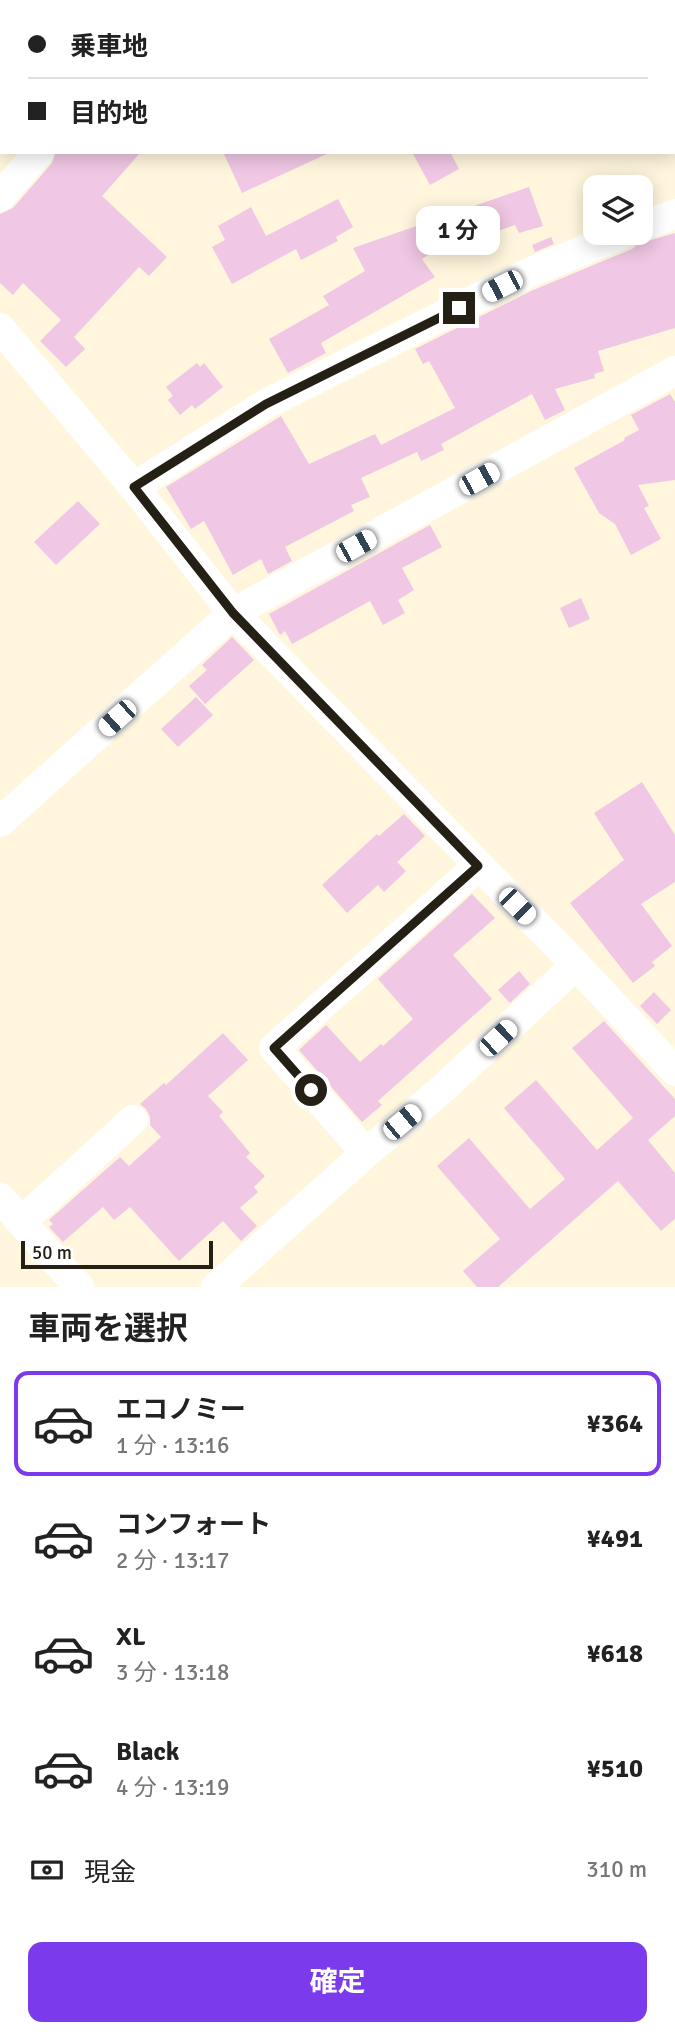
<!DOCTYPE html>
<html lang="ja">
<head>
<meta charset="utf-8">
<style>
  :root { --surface:#fff; --page:#f2f2f2; --text:#222; --muted:#767676; --line:#e0e0e0; --accent:#7c3aed }
  body { margin:0; font-family:Signika,"Noto Sans JP",sans-serif; background:var(--page); color:var(--text); height:100vh; display:flex; flex-direction:column; font-size:26px; white-space:nowrap }
  * { box-sizing:border-box; margin:0 }
  p { font-size:23px; color:var(--muted) }
  .icon { flex:none; width:38px; height:38px; fill:none; stroke:currentColor; stroke-width:2; stroke-linecap:round; stroke-linejoin:round }
  .map { position:relative; height:1287px; overflow:hidden }
  .details { display:flex; flex-direction:column; background:var(--surface); flex:1 }
  .details>* { flex:none }
  .hud { position:absolute; left:0px; top:0px; width:676px; height:154px; box-shadow:0 4px 18px #0003; display:grid; align-content:center; height:154px; padding:0 28px; background:var(--surface) }
  .controls { position:absolute; left:583px; top:175px; display:grid; gap:14px }
  .controls a { display:grid; place-items:center; width:70px; height:70px; border-radius:14px; background:var(--surface); box-shadow:0 4px 18px #0003; font-size:35px }
  .scale { position:absolute; left:21px; bottom:18px; width:192px; box-sizing:border-box; padding-left:7px; border:4px solid #252015; border-top:0; font-size:19px; line-height:24px; white-space:nowrap; color:#252015; -webkit-text-stroke:5px #fff; paint-order:stroke }
  .end { position:absolute; width:32px; height:32px; margin:-16px; border:9px solid #252015; background:#fff; box-shadow:0 0 0 4px #fff }
  .from { border-radius:50% }
  .bubble { position:absolute; height:49px; border-radius:14px; background:var(--surface); box-shadow:0 4px 18px #0003; font-size:23px; font-weight:700; line-height:49px; text-align:center }
  .car { position:absolute; width:21px; height:42px; margin:-21px -10px; border-radius:9px; box-shadow:0 0 5px 2px #0007; background:linear-gradient(#fff 24%,#345 0 40%,#fff 0 76%,#345 0 86%,#fff 0) }
  .hud b { display:flex; align-items:center; gap:24px; height:66px; font-size:26px }
  .hud b+b { border-top:2px solid var(--line) }
  .hud i { width:18px; height:18px; background:var(--text) }
  ul { padding:0; list-style:none }
  li { display:flex; align-items:center; gap:21px; height:105px; margin:0 14px 10px; padding:0 14px; border:4px solid transparent; border-radius:14px }
  li div { flex:1 }
  li b { display:block; font-size:26px }
  li em { font-style:normal; font-weight:700 }
  li.active { border-color:var(--accent) }
  li>.icon { width:63px; height:63px; stroke-width:1.5 }
  h2 { padding:0 28px; font-size:32px; line-height:84px }
  .pay { display:flex; align-items:center; gap:18px; height:77px; padding:0 28px; font-size:26px }
  .pay p { margin-inline-start:auto }
  .button { display:flex; gap:14px; margin-top:auto; padding:14px 28px }
  .button a { flex:1; height:80px; border-radius:14px; background:var(--accent); color:#fff; font-size:28px; font-weight:700; line-height:80px; text-align:center }
  .map>svg:first-child { display:block }
  .building { fill:#f0c7e4 }
  .lines { fill:none; stroke-linecap:round; stroke-linejoin:round }
  .lane { stroke:#fff; stroke-width:16 }
  .street { stroke:#fff; stroke-width:30 }
  .route { stroke:#252015; stroke-width:9 }
</style>
</head>
<body>
<div class="map">
<svg width="675" height="1287" viewBox="0 0 675 1287">
  <rect width="100%" height="100%" fill="#fff6dd"/>
  <g class="building">
    <polygon points="56,152 141,152 102,196 167,257 149,276 139,267 74,337 85,349 66,367 40,341 61,320 23,283 13,295 0,283 0,214 13,208 52,163"/>
    <polygon points="223,152 331,152 242,193"/>
    <polygon points="412,152 450,152 459,169 430,185"/>
    <polygon points="529,187 543,226 519,233 515,225 467,242 464,234 422,259 435,277 321,343 326,353 288,373 269,339 329,305 323,296 365,271 353,248"/>
    <polygon points="338,199 353,227 336,237 338,241 301,260 296,249 232,284 212,247 225,240 218,226 251,207 266,236"/>
    <polygon points="675,233 675,328 598,351 604,371 594,374 595,378 555,389 565,410 545,420 532,394 441,444 444,450 421,461 417,452 361,478 370,497 351,505 354,511 285,547 292,561 268,574 261,559 233,575 204,521 191,529 166,487 281,416 309,464 375,434 381,445 455,408 429,361 423,364 415,349 531,291 632,249 638,244"/>
    <polygon points="551,237 554,244 535,252 532,245"/>
    <polygon points="197,363 200,367 204,363 223,387 195,409 192,405 180,415 168,400 173,396 166,387"/>
    <polygon points="670,394 675,402 675,480 638,485 649,506 644,508 661,539 631,555 615,524 599,513 574,468 625,440 624,438 639,430 631,415"/>
    <polygon points="78,501 100,524 56,565 34,542"/>
    <polygon points="430,525 442,547 402,568 414,590 398,600 405,613 383,625 370,601 292,644 285,631 280,635 269,614"/>
    <polygon points="581,598 590,619 569,628 560,608"/>
    <polygon points="232,637 254,660 205,704 189,686 207,670 202,665"/>
    <polygon points="196,697 213,715 178,747 161,729"/>
    <polygon points="642,782 675,835 675,882 641,904 672,946 652,962 655,966 633,983 570,903 624,860 594,813"/>
    <polygon points="404,814 425,836 397,862 406,871 384,892 378,885 347,913 322,885 377,834 379,836"/>
    <polygon points="472,894 495,918 453,955 492,999 378,1101 382,1105 362,1122 299,1050 326,1025 360,1062 381,1044 383,1046 413,1019 378,979"/>
    <polygon points="519,971 530,984 510,1003 498,990"/>
    <polygon points="654,992 671,1010 657,1024 640,1006"/>
    <polygon points="604,1021 675,1099 675,1116 648,1140 675,1173 675,1219 661,1231 618,1181 498,1287 477,1287 463,1271 500,1239 437,1166 469,1138 530,1209 565,1179 504,1108 536,1080 597,1150 633,1118 572,1048"/>
    <polygon points="223,1033 248,1060 208,1096 223,1112 219,1116 250,1153 246,1157 265,1176 254,1187 258,1192 240,1208 257,1226 241,1241 223,1221 179,1261 130,1207 114,1220 103,1207 63,1242 49,1227 53,1224 49,1220 120,1157 129,1166 161,1137 150,1125 150,1117 146,1109 140,1104 164,1083 166,1085"/>
  </g>
  <g class="lines">
    <g class="lane">
      <polyline points="265,0 266,2"/>
      <polyline points="376,2 380,0"/>
    </g>
    <g class="street">
      <polyline points="182,2 182,0"/>
      <polyline points="0,63 2,62"/>
      <polyline points="0,197 39,152"/>
      <polyline points="640,227 675,214"/>
      <polyline points="0,328 134,487 233,613 576,965 675,1071"/>
      <polyline points="134,487 266,404 524,275 625,233"/>
      <polyline points="0,822 233,613 675,371"/>
      <polyline points="366,1153 274,1048 478,866"/>
      <polyline points="0,1198 79,1287"/>
      <polyline points="21,1222 133,1120"/>
      <polyline points="216,1287 366,1153 439,1092 576,965"/>
    </g>
  </g>
  <g class="lines">
    <polyline class="route" points="311,1090 274,1048 478,866 233,613 134,487 266,404 459,308"/>
  </g>
</svg>
<div class="controls">
<a><svg class="icon" aria-label="layers" viewBox="0 0 24 24"><path d="M12 4l9 5-9 5-9-5zM3 14l9 5 9-5"/></svg></a>
</div>
<div class="scale">50 m</div>
<i class="end from" style="left:311px;top:1090px"></i>
<i class="end" style="left:459px;top:308px"></i>
<div class="bubble" style="left:416px;top:206px;width:84px">1 分</div>
<i class="car" style="left:502px;top:286px;rotate:243deg"></i>
<i class="car" style="left:479px;top:479px;rotate:61deg"></i>
<i class="car" style="left:356px;top:546px;rotate:61deg"></i>
<i class="car" style="left:117px;top:718px;rotate:228deg"></i>
<i class="car" style="left:517px;top:906px;rotate:135deg"></i>
<i class="car" style="left:498px;top:1038px;rotate:47deg"></i>
<i class="car" style="left:402px;top:1122px;rotate:50deg"></i>
<div class="hud">
<b><i class="from"></i>乗車地</b>
<b><i></i>目的地</b>
</div>
</div>
<section class="details">
<h2>車両を選択</h2>
<ul>
<li class="active"><svg class="icon" aria-label="car" viewBox="0 0 24 24"><path d="M5 17H2v-5l4-1 3-4h7l3 4 3 1v5h-3M9 17h6M6 11h13"/><circle cx="7" cy="17" r="2"/><circle cx="17" cy="17" r="2"/></svg><div><b>エコノミー</b><p>1 分 · 13:16</p></div><em>¥364</em></li>
<li><svg class="icon" aria-label="car" viewBox="0 0 24 24"><path d="M5 17H2v-5l4-1 3-4h7l3 4 3 1v5h-3M9 17h6M6 11h13"/><circle cx="7" cy="17" r="2"/><circle cx="17" cy="17" r="2"/></svg><div><b>コンフォート</b><p>2 分 · 13:17</p></div><em>¥491</em></li>
<li><svg class="icon" aria-label="car" viewBox="0 0 24 24"><path d="M5 17H2v-5l4-1 3-4h7l3 4 3 1v5h-3M9 17h6M6 11h13"/><circle cx="7" cy="17" r="2"/><circle cx="17" cy="17" r="2"/></svg><div><b>XL</b><p>3 分 · 13:18</p></div><em>¥618</em></li>
<li><svg class="icon" aria-label="car" viewBox="0 0 24 24"><path d="M5 17H2v-5l4-1 3-4h7l3 4 3 1v5h-3M9 17h6M6 11h13"/><circle cx="7" cy="17" r="2"/><circle cx="17" cy="17" r="2"/></svg><div><b>Black</b><p>4 分 · 13:19</p></div><em>¥510</em></li>
</ul>
<div class="pay"><svg class="icon" aria-label="cash" viewBox="0 0 24 24"><path d="M3 7h18v10H3z"/><circle cx="12" cy="12" r="2"/></svg>現金<p>310 m</p></div>
<div class="button"><a>確定</a></div>
</section>
</body>
</html>
